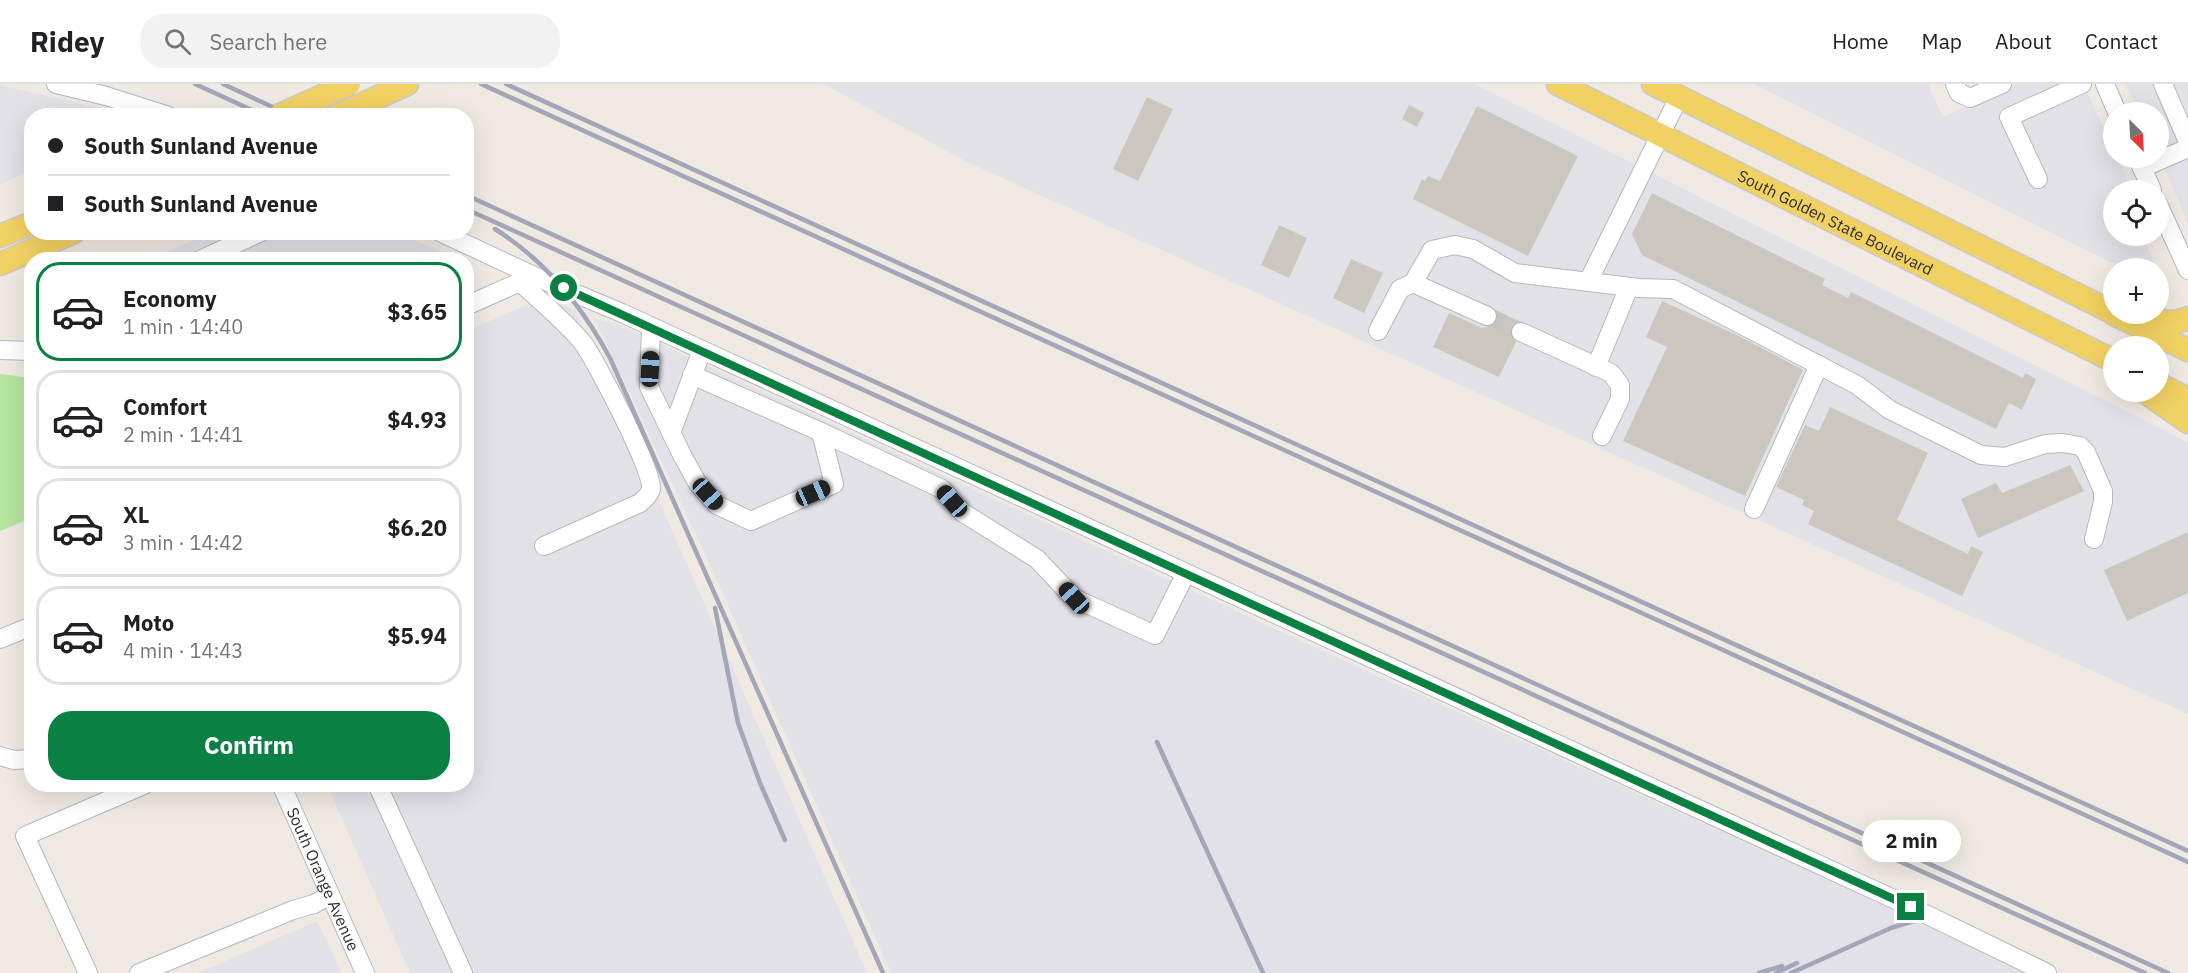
<!DOCTYPE html>
<html lang="en">
<head>
<meta charset="utf-8">
<style>
  :root { --surface:#fff; --page:#f2f2f2; --text:#202124; --muted:#757577; --line:#e0e0e0; --accent:#0b8043 }
  body { margin:0; font-family:"IBM Plex Sans",sans-serif; background:var(--page); color:var(--text); height:100vh; display:flex; flex-direction:column; font-size:22px; white-space:nowrap }
  * { box-sizing:border-box; margin:0 }
  p { font-size:20px; color:var(--muted) }
  .icon { flex:none; width:33px; height:33px; fill:none; stroke:currentColor; stroke-width:2; stroke-linecap:round; stroke-linejoin:round }
  .map { position:relative; flex:1; overflow:hidden }
  .drawer { position:absolute; left:24px; top:168px; width:450px; height:540px; display:flex; flex-direction:column; background:var(--surface); border-radius:24px; box-shadow:0 6px 24px #0002 }
  .drawer>* { flex:none }
  .top-card { position:absolute; left:24px; top:24px; width:450px; height:132px; border-radius:24px; box-shadow:0 6px 24px #0002; display:grid; align-content:center; height:132px; padding:0 24px; background:var(--surface) }
  .needle { width:39px; rotate:156deg }
  .controls { position:absolute; left:2103px; top:18px; display:grid; gap:12px }
  .controls a { display:grid; place-items:center; width:66px; height:66px; border-radius:50%; background:var(--surface); box-shadow:0 6px 24px #0002; font-size:30px }
  .end { position:absolute; width:27px; height:27px; margin:-14px; border:8px solid #0b8043; background:#fff; box-shadow:0 0 0 3px #fff }
  .from { border-radius:50% }
  .bubble { position:absolute; height:42px; border-radius:21px; background:var(--surface); box-shadow:0 6px 24px #0002; font-size:20px; font-weight:800; line-height:42px; text-align:center }
  .car { position:absolute; width:18px; height:36px; margin:-18px -9px; border-radius:8px; box-shadow:0 0 4px 2px #0007; background:linear-gradient(#222 24%,#8ab4d8 0 40%,#222 0 76%,#8ab4d8 0 86%,#222 0) }
  .top-card b { display:flex; align-items:center; gap:21px; height:57px; font-size:22px }
  .top-card b+b { border-top:2px solid var(--line) }
  .top-card i { width:15px; height:15px; background:var(--text) }
  ul { padding:10px 0 0; list-style:none }
  li { display:flex; align-items:center; gap:18px; height:99px; margin:0 12px 9px; padding:0 12px; border:3px solid var(--line); border-radius:24px }
  li div { flex:1 }
  li b { display:block; font-size:22px }
  li em { font-style:normal; font-weight:800 }
  li.active { border-color:var(--accent) }
  li>.icon { width:54px; height:54px; stroke-width:1.5 }
  .primary-button { display:flex; gap:12px; margin-top:auto; padding:12px 24px }
  .primary-button a { flex:1; height:69px; border-radius:24px; background:var(--accent); color:#fff; font-size:24px; font-weight:800; line-height:69px; text-align:center }
  header { display:flex; align-items:center; gap:36px; box-sizing:border-box; height:84px; padding:0 30px; background:var(--surface); border-bottom:2px solid var(--line) }
  header strong { font-size:28px }
  nav { display:flex; gap:33px; margin-inline-start:auto; font-size:21px }
  .search { width:420px; height:54px; background:var(--page); display:flex; align-items:center; gap:15px; box-sizing:border-box; padding:0 21px; border-radius:24px; color:var(--muted); font-size:22px }
  .map>svg:first-child { display:block }
  .industrial { fill:#e3e1e8 }
  .green { fill:#b6e59e }
  .building { fill:#cbc7bf }
  .lines { fill:none; stroke-linecap:round; stroke-linejoin:round }
  .minor-tunnel { stroke:#c8c4bd; stroke-width:18; stroke-dasharray:18 9; stroke-linecap:butt }
  .minor-casing { stroke:#b4b7c1; stroke-width:20 }
  .major-casing { stroke:#c9c9c9; stroke-width:25 }
  .minor { stroke:#fff; stroke-width:18 }
  .major { stroke:#f2d163; stroke-width:22 }
  .rail { stroke:#a3a6b8; stroke-width:4.5 }
  .major-bridge-casing { stroke:#c9c9c9; stroke-width:25; stroke-linecap:butt }
  .major-bridge { stroke:#f2d163; stroke-width:22 }
  .route { stroke:#0b8043; stroke-width:8 }
  .labels { text-anchor:middle; dominant-baseline:central; stroke-width:5; stroke-linejoin:round; paint-order:stroke }
  .street-label { font-size:16px; fill:#2e2e2e; stroke:#fff }
</style>
</head>
<body>
<header>
<strong>Ridey</strong>
<div class="search"><svg class="icon" aria-label="search" viewBox="0 0 24 24"><circle cx="10" cy="10" r="6"/><path d="M15 15l6 6"/></svg>Search here</div>
<nav><a>Home</a><a>Map</a><a>About</a><a>Contact</a></nav>
</header>
<div class="map">
<svg width="2188" height="889" viewBox="0 0 2188 889">
  <rect width="100%" height="100%" fill="#efe9e1"/>
  <g class="industrial">
    <polygon points="824,0 1475,0 2188,358 2188,630 967,78"/>
    <polygon points="1754,0 1928,0 1943,33 2016,0 2084,0 2113,65 2114,74 2117,74 2132,106 2114,106 2114,152 2142,152 2154,177 2136,184 2122,184"/>
    <polygon points="2126,0 2188,0 2188,139 2159,72 2158,28 2139,28"/>
    <polygon points="0,1 129,31 32,32 31,86 0,101"/>
    <polygon points="211,148 398,149 445,169 445,176 149,176"/>
    <polygon points="544,213 575,226 867,889 410,889 327,701 466,700 467,247"/>
    <polygon points="595,235 613,238 1310,561 1938,846 2038,889 891,889 712,485"/>
    <polygon points="317,837 342,889 198,889"/>
  </g>
  <polygon class="green" points="0,290 31,294 32,434 0,447"/>
  <g class="building">
    <polygon points="1147,13 1173,25 1138,97 1113,85"/>
    <polygon points="1409,21 1424,29 1417,43 1402,35"/>
    <polygon points="1477,22 1578,72 1528,172 1413,115 1422,95 1425,97 1428,92 1440,97"/>
    <polygon points="1652,109 1825,195 1822,201 1848,214 1851,208 2023,294 2025,289 2036,295 2022,326 2009,319 1996,345 1642,171 1632,150"/>
    <polygon points="1279,141 1307,154 1289,194 1261,181"/>
    <polygon points="1351,175 1383,189 1364,229 1333,214"/>
    <polygon points="1662,217 1739,252 1803,286 1745,412 1623,357 1667,263 1646,253"/>
    <polygon points="1497,227 1519,237 1511,244 1510,250 1516,258 1499,293 1433,263 1449,229 1482,244 1494,241 1497,236"/>
    <polygon points="1830,323 1928,369 1897,436 1968,470 1971,462 1983,468 1962,512 1808,440 1814,427 1802,421 1804,416 1776,403 1805,341 1819,347"/>
    <polygon points="2070,381 2084,407 1978,454 1961,415 1996,399 2002,409"/>
    <polygon points="2188,448 2188,509 2127,537 2104,486"/>
  </g>
  <g class="lines">
    <polyline class="minor-tunnel" points="1487,232 1521,248"/>
    <g class="minor-casing">
      <g id="minor">
        <polyline points="56,0 106,12 169,32"/>
        <polyline points="1955,0 1959,9 1970,14 2002,0"/>
        <polyline points="2105,0 2117,28"/>
        <polyline points="2163,0 2188,58"/>
        <polyline points="2138,75 2152,106"/>
        <polyline points="2142,84 2188,64"/>
        <polyline points="2038,95 2009,33 2082,0"/>
        <polyline points="2158,120 2188,186"/>
        <polyline points="440,148 534,192 622,229 1911,823 2047,889"/>
        <polyline points="200,176 261,148"/>
        <path d="M520,198c21,20 45,39 63,61 12,16 72,131 68,146 -1,6 -7,10 -11,14l-96,43"/>
        <polyline points="1588,198 1679,13"/>
        <polyline points="1413,199 1432,166 1455,161 1473,165 1515,189 1639,204 1673,205 1857,301 1890,326 1981,371 2005,373 2045,360 2063,359 2080,362 2086,368 2103,407 2103,418 2094,455"/>
        <polyline points="466,222 529,194"/>
        <polyline points="651,243 649,303 682,371 698,400 717,421 751,437 834,400 821,348"/>
        <polyline points="1378,247 1400,205 1413,199 1487,232"/>
        <polyline points="1521,248 1611,289 1620,301 1620,315 1602,352"/>
        <polyline points="0,266 32,267"/>
        <polyline points="1596,283 1629,203"/>
        <polyline points="692,291 821,348 942,405 962,428 1037,475 1074,514 1155,551 1186,489"/>
        <polyline points="671,349 702,266"/>
        <polyline points="1754,425 1819,281"/>
        <polyline points="0,555 32,542"/>
        <polyline points="0,672 14,676 32,675"/>
        <path id="s1" d="M281,700l84,189"/>
        <polyline points="377,700 463,889"/>
        <polyline points="88,889 25,752 146,700"/>
        <polyline points="139,889 293,826 314,820 330,811"/>
      </g>
    </g>
    <g class="major-casing">
      <g id="major">
        <path id="s2" d="M1558,0l556,277"/>
        <polyline points="1653,0 2114,229"/>
        <polyline points="336,32 407,0"/>
        <polyline points="0,152 32,139"/>
        <polyline points="0,180 74,148"/>
        <polyline points="2114,230 2188,266"/>
        <path d="M2144,230c17,7 25,12 44,4"/>
        <polyline points="2158,300 2188,315"/>
        <polyline points="2145,308 2188,338"/>
      </g>
    </g>
    <use href="#minor" class="minor"/>
    <use href="#major" class="major"/>
    <g class="rail">
      <polyline points="195,0 265,32"/>
      <polyline points="223,0 292,32"/>
      <polyline points="481,0 2188,778"/>
      <polyline points="506,0 2188,767"/>
      <polyline points="466,111 2168,889"/>
      <polyline points="466,125 2145,889"/>
      <path d="M495,145c51,32 87,77 115,129l273,615"/>
      <polyline points="715,524 738,639 760,699 785,756"/>
      <polyline points="1157,658 1263,889"/>
      <polyline points="1759,889 1782,882"/>
      <polyline points="1776,889 1797,879"/>
      <polyline points="1791,889 1891,844 1917,836"/>
    </g>
    <g class="major-bridge-casing">
      <polyline id="major-bridge" points="278,32 349,0"/>
    </g>
    <use href="#major-bridge" class="major-bridge"/>
  </g>
  <g class="lines">
    <polyline class="route" points="564,204 1911,823"/>
  </g>
  <g class="labels">
    <g class="street-label">
      <text stroke="none"><textPath href="#s2" startOffset="310">South Golden State Boulevard</textPath></text>
      <text stroke="none"><textPath href="#s1" startOffset="104">South Orange Avenue</textPath></text>
    </g>
  </g>
</svg>
<div class="controls">
<a><svg class="needle" viewBox="-14 -14 28 28"><path d="M0-13l5 13h-10z" fill="#e53935"/><path d="M0 13l5-13h-10z" fill="#757577"/></svg></a>
<a><svg class="icon" aria-label="locate" viewBox="0 0 24 24"><circle cx="12" cy="12" r="6"/><path d="M12 2v4M12 18v4M2 12h4M18 12h4"/></svg></a>
<a>+</a>
<a>−</a>
</div>
<i class="end from" style="left:564px;top:204px"></i>
<i class="end" style="left:1911px;top:823px"></i>
<div class="bubble" style="left:1862px;top:736px;width:99px">2 min</div>
<i class="car" style="left:650px;top:285px;rotate:3deg"></i>
<i class="car" style="left:813px;top:409px;rotate:66deg"></i>
<i class="car" style="left:708px;top:410px;rotate:138deg"></i>
<i class="car" style="left:952px;top:417px;rotate:318deg"></i>
<i class="car" style="left:1074px;top:514px;rotate:318deg"></i>
<div class="top-card">
<b><i class="from"></i>South Sunland Avenue</b>
<b><i></i>South Sunland Avenue</b>
</div>
<section class="drawer">
<ul>
<li class="active"><svg class="icon" aria-label="car" viewBox="0 0 24 24"><path d="M5 17H2v-5l4-1 3-4h7l3 4 3 1v5h-3M9 17h6M6 11h13"/><circle cx="7" cy="17" r="2"/><circle cx="17" cy="17" r="2"/></svg><div><b>Economy</b><p>1 min · 14:40</p></div><em>$3.65</em></li>
<li><svg class="icon" aria-label="car" viewBox="0 0 24 24"><path d="M5 17H2v-5l4-1 3-4h7l3 4 3 1v5h-3M9 17h6M6 11h13"/><circle cx="7" cy="17" r="2"/><circle cx="17" cy="17" r="2"/></svg><div><b>Comfort</b><p>2 min · 14:41</p></div><em>$4.93</em></li>
<li><svg class="icon" aria-label="car" viewBox="0 0 24 24"><path d="M5 17H2v-5l4-1 3-4h7l3 4 3 1v5h-3M9 17h6M6 11h13"/><circle cx="7" cy="17" r="2"/><circle cx="17" cy="17" r="2"/></svg><div><b>XL</b><p>3 min · 14:42</p></div><em>$6.20</em></li>
<li><svg class="icon" aria-label="car" viewBox="0 0 24 24"><path d="M5 17H2v-5l4-1 3-4h7l3 4 3 1v5h-3M9 17h6M6 11h13"/><circle cx="7" cy="17" r="2"/><circle cx="17" cy="17" r="2"/></svg><div><b>Moto</b><p>4 min · 14:43</p></div><em>$5.94</em></li>
</ul>
<div class="primary-button"><a>Confirm</a></div>
</section>
</div>
</body>
</html>
